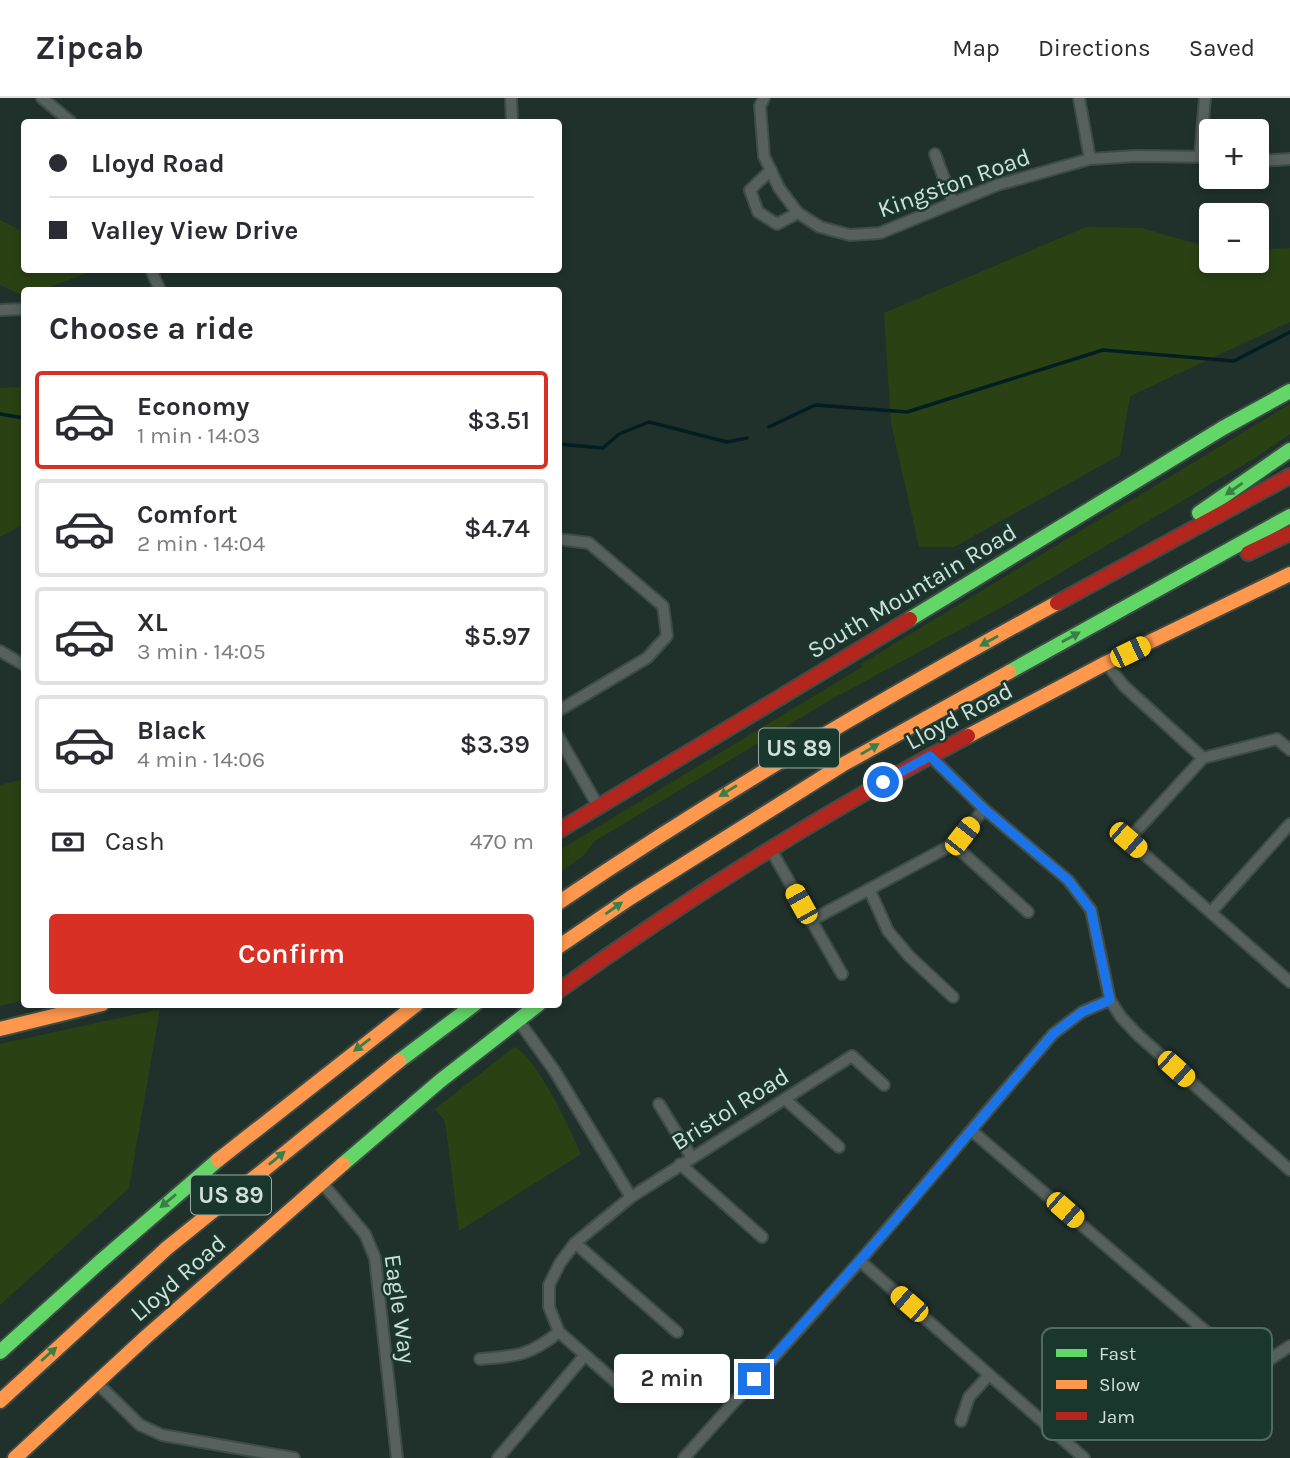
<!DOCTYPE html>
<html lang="en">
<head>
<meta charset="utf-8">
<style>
  :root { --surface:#fff; --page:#f2f2f3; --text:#2b2b33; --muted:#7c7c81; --line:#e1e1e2; --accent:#d93025 }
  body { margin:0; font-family:Karla,sans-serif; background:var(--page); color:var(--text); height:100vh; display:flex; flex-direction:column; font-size:26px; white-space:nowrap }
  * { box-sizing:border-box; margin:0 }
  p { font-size:23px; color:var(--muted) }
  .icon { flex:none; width:38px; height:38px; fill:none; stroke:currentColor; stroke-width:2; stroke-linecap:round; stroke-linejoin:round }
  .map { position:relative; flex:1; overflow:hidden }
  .side { position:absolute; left:21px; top:189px; width:541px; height:721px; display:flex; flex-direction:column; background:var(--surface); border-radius:7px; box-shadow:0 4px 10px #0003 }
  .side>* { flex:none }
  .hud { position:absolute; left:21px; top:21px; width:541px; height:154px; border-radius:7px; box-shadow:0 4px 10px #0003; display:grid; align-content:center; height:154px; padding:0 28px; background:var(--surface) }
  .tools { position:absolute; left:1199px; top:21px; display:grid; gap:14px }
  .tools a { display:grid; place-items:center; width:70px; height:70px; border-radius:7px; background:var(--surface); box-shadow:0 4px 10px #0003; font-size:35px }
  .end { position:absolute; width:32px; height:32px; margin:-16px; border:9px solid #1a73e8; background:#fff; box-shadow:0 0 0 4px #fff }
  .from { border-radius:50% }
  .bubble { position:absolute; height:49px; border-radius:7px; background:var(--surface); box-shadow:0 4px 10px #0003; font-size:23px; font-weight:600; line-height:49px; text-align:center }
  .car { position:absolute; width:21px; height:42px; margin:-21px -10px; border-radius:9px; box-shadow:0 0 5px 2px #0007; background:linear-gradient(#f5c518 24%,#345 0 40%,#f5c518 0 76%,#345 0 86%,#f5c518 0) }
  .hud b { display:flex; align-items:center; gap:24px; height:66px; font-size:26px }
  .hud b+b { border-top:2px solid var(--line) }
  .hud i { width:18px; height:18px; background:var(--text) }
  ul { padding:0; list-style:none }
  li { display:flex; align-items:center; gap:21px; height:98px; margin:0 14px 10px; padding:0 14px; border:4px solid var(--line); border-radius:7px }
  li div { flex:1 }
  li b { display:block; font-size:26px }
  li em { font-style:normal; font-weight:600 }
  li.selected { border-color:var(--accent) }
  li>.icon { width:63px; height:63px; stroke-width:1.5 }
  h2 { padding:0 28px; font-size:32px; line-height:84px }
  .pay { display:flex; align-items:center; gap:18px; height:77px; padding:0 28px; font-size:26px }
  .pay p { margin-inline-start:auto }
  .cta { display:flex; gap:14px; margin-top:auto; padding:14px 28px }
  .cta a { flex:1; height:80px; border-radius:7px; background:var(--accent); color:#fff; font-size:28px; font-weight:600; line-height:80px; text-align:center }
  header { display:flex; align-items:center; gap:42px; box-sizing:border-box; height:98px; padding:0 35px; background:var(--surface); border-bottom:2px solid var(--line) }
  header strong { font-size:33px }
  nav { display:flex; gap:38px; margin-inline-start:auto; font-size:24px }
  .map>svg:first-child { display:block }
  .green { fill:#2a4114 }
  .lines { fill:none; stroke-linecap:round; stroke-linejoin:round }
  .stream { stroke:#031e22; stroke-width:3.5 }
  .street-casing { stroke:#3d4c47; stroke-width:14 }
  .fast-casing { stroke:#3d4c47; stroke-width:18 }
  .slow-casing { stroke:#3d4c47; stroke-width:18 }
  .jam-casing { stroke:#3d4c47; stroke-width:18 }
  .street { stroke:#56615d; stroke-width:10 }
  .fast { stroke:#63d668; stroke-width:14 }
  .slow { stroke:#ff974d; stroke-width:14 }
  .jam { stroke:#b3261e; stroke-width:14 }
  .oneway { fill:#3b7f48 }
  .route { stroke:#1a73e8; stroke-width:9 }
  .labels { text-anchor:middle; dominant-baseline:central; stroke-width:5; stroke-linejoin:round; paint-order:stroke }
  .shield { fill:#1a372e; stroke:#99ada6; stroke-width:2 }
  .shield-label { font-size:23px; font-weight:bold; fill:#d0e0da }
  .street-label { font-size:24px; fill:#d0e0da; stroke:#1a372e }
  .key { fill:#1a372e; stroke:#516a62; stroke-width:2 }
  .key-label { font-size:19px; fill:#d0e0da }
</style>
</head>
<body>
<header>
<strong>Zipcab</strong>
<nav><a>Map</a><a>Directions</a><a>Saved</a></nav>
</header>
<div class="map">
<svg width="1290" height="1360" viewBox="0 0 1290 1360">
  <rect width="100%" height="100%" fill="#20312b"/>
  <g class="green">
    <polygon points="0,122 24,134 24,172 96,172 42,192 24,192 24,198 0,187"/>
    <polygon points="1086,129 1142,130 1211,150 1211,163 1256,163 1257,152 1290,150 1290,224 1130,298 1120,357 954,449 919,449 891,325 884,215"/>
    <polygon points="24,289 24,426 0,439 0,290"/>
    <polygon points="1290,306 1290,336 1255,360 1004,508 832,601 595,743 583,758 558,776 558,753 862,569 861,566"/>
    <polygon points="23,681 24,902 0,908 0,687"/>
    <polygon points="160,911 129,1090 0,1207 0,946"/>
    <path d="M514,949c21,7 58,85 67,107l-122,77 -14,-110 -10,-12z"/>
  </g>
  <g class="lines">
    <g class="stream">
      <polyline points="0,316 24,320"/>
      <polyline points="769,329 815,307 907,314 1103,252 1234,263 1290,234"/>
      <polyline points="558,346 603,350 619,336 649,324 727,344 747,340"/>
    </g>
    <g class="street-casing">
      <g id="street">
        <polyline points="42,0 71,24"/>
        <polyline points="511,0 512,24"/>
        <polyline points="764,0 760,8 764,58 779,90 798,115 820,129 850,137 880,135 997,87 1090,61 1136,58 1211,59"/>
        <polyline points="1079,0 1090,61"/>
        <polyline points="935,56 953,105"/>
        <polyline points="1200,58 1205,0"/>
        <polyline points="1256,63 1290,61"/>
        <polyline points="771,72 750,92 758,114 777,126 798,115"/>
        <polyline points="151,172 160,192"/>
        <polyline points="0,212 24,211"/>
        <polyline points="558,441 589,445 663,508 667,538 647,560 558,613"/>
        <polyline points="0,553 24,567"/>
        <polyline points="1106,565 1124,588 1203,660"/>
        <polyline points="558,638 598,708"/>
        <polyline points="1290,652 1277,641 1203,660 1128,742 1290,884"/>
        <polyline points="930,658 984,711 1068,782 1091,812 1110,902 1121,919 1138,937 1290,1072"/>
        <polyline points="952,745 1028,814"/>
        <polyline points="771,752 842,876"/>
        <polyline points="869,791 888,833 909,858 953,899"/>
        <polyline points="1211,814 1290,726"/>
        <polyline points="810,823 946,750 962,738 984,711"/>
        <polyline points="518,922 554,972 631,1099"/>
        <polyline points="786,1002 839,1049"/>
        <polyline points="659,1006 692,1060"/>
        <polyline points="972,1033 1252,1273 1290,1248"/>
        <polyline points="680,1066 762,1139"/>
        <polyline points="322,1085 365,1136 375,1160 397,1360"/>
        <polyline points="575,1145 677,1234"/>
        <polyline points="860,1163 1084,1360"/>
        <path d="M480,1261c37,-3 49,-3 79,-27"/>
        <polyline points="95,1283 140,1327 162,1337 294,1360"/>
        <polyline points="618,1286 559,1234 549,1209 549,1187 560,1165 575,1145 631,1099 852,958 884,987"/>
        <polyline points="961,1323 969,1299 989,1277"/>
        <polyline points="498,1360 585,1257"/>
        <polyline points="684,1360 860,1163 1053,936 1082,914 1110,902"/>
      </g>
    </g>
    <g class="fast-casing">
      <g id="fast">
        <polyline points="1199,415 1290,352"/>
        <polyline points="910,521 1223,330 1290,293"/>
        <polyline points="1009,574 1290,418"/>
        <polyline points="399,963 475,906"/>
        <polyline points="343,1066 440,983 539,906"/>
        <polyline points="0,1254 101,1163 218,1062"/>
      </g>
    </g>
    <g class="slow-casing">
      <g id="slow">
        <polyline points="968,638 1106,565 1290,476"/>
        <path d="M558,805c161,-109 328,-207 499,-300"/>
        <polyline points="558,849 630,800 842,667 1009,574"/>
        <polyline points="0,931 102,906"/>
        <polyline points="218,1062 417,906"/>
        <polyline points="0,1303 167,1150 399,963"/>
        <polyline points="15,1360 147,1238 343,1066"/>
      </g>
    </g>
    <g class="jam-casing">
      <g id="jam">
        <polyline points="1248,455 1290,435"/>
        <polyline points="1057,505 1290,378"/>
        <polyline points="558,733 910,521"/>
        <path d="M558,893c131,-94 268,-180 410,-255"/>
      </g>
    </g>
    <use href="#street" class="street"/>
    <use href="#fast" class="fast"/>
    <use href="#slow" class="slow"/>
    <use href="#jam" class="jam"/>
  </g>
  <defs><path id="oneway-solid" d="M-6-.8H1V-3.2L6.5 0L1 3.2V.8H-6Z" transform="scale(1.75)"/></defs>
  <g class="oneway">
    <use href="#oneway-solid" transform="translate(1234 391) rotate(145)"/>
    <use href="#oneway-solid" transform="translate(1071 539) rotate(-29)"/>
    <use href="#oneway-solid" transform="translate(989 543) rotate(151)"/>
    <use href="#oneway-solid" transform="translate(870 651) rotate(-30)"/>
    <use href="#oneway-solid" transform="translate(728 693) rotate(148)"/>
    <use href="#oneway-solid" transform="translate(614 810) rotate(-35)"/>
    <use href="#oneway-solid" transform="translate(362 947) rotate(143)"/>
    <use href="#oneway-solid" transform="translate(277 1060) rotate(-39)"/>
    <use href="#oneway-solid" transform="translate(168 1103) rotate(140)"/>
    <use href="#oneway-solid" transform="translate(49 1256) rotate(-42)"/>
  </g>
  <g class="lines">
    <polyline class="route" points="754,1281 892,1126 1053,936 1082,914 1110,902 1091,812 1068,782 984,711 930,658 883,684"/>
  </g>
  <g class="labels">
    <g class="shield">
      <rect x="759" y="630.5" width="80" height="39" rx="5"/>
      <rect x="191" y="1077.5" width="80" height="39" rx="5"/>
    </g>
    <g class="shield-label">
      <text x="799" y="650">US 89</text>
      <text x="231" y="1097">US 89</text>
    </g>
    <g class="street-label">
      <text transform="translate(954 85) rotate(-20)">Kingston Road</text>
      <text transform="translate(912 493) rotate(-31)">South Mountain Road</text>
      <text transform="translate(959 618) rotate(-28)">Lloyd Road</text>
      <text transform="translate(730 1011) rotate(-32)">Bristol Road</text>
      <text transform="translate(178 1180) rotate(-41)">Lloyd Road</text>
      <text transform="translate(400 1211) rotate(82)">Eagle Way</text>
    </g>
  </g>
  <rect x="1042" y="1230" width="230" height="112" rx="10" class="key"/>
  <rect x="1056" y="1251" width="31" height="8" fill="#63d668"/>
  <rect x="1056" y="1282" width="31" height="9" fill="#ff974d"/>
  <rect x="1056" y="1314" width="31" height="8" fill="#b3261e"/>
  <g class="key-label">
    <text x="1099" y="1262">Fast</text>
    <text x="1099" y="1293">Slow</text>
    <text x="1099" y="1325">Jam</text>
  </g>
</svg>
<div class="tools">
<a>+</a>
<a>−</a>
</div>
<i class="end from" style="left:883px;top:684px"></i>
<i class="end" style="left:754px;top:1281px"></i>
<div class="bubble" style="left:614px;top:1256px;width:116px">2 min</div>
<i class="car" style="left:1130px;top:554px;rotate:64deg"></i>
<i class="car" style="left:962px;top:738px;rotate:38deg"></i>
<i class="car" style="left:1128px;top:742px;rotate:131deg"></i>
<i class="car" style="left:801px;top:806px;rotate:331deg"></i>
<i class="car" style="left:1176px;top:971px;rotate:132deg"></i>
<i class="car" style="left:1065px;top:1112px;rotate:131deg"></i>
<i class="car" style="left:909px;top:1206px;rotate:311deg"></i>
<div class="hud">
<b><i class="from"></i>Lloyd Road</b>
<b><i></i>Valley View Drive</b>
</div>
<section class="side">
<h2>Choose a ride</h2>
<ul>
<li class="selected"><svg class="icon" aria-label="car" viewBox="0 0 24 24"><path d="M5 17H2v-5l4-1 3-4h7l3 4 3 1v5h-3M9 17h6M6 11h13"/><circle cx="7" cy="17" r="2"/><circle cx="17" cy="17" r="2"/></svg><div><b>Economy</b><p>1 min · 14:03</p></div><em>$3.51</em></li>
<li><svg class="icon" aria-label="car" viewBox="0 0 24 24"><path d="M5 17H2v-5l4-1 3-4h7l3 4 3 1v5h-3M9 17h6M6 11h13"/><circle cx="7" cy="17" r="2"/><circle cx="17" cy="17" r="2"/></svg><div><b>Comfort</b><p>2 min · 14:04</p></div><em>$4.74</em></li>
<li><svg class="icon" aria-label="car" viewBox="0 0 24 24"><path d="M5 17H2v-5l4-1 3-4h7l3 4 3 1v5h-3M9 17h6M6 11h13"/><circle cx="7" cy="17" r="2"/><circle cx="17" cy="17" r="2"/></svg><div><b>XL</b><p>3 min · 14:05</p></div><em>$5.97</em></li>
<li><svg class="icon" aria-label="car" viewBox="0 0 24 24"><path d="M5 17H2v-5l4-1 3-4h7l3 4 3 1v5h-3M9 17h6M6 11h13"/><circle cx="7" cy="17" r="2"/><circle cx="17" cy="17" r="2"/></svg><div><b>Black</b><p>4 min · 14:06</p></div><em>$3.39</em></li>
</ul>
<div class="pay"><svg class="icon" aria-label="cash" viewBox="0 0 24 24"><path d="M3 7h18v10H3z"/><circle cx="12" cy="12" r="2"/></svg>Cash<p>470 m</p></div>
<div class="cta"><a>Confirm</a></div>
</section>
</div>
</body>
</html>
